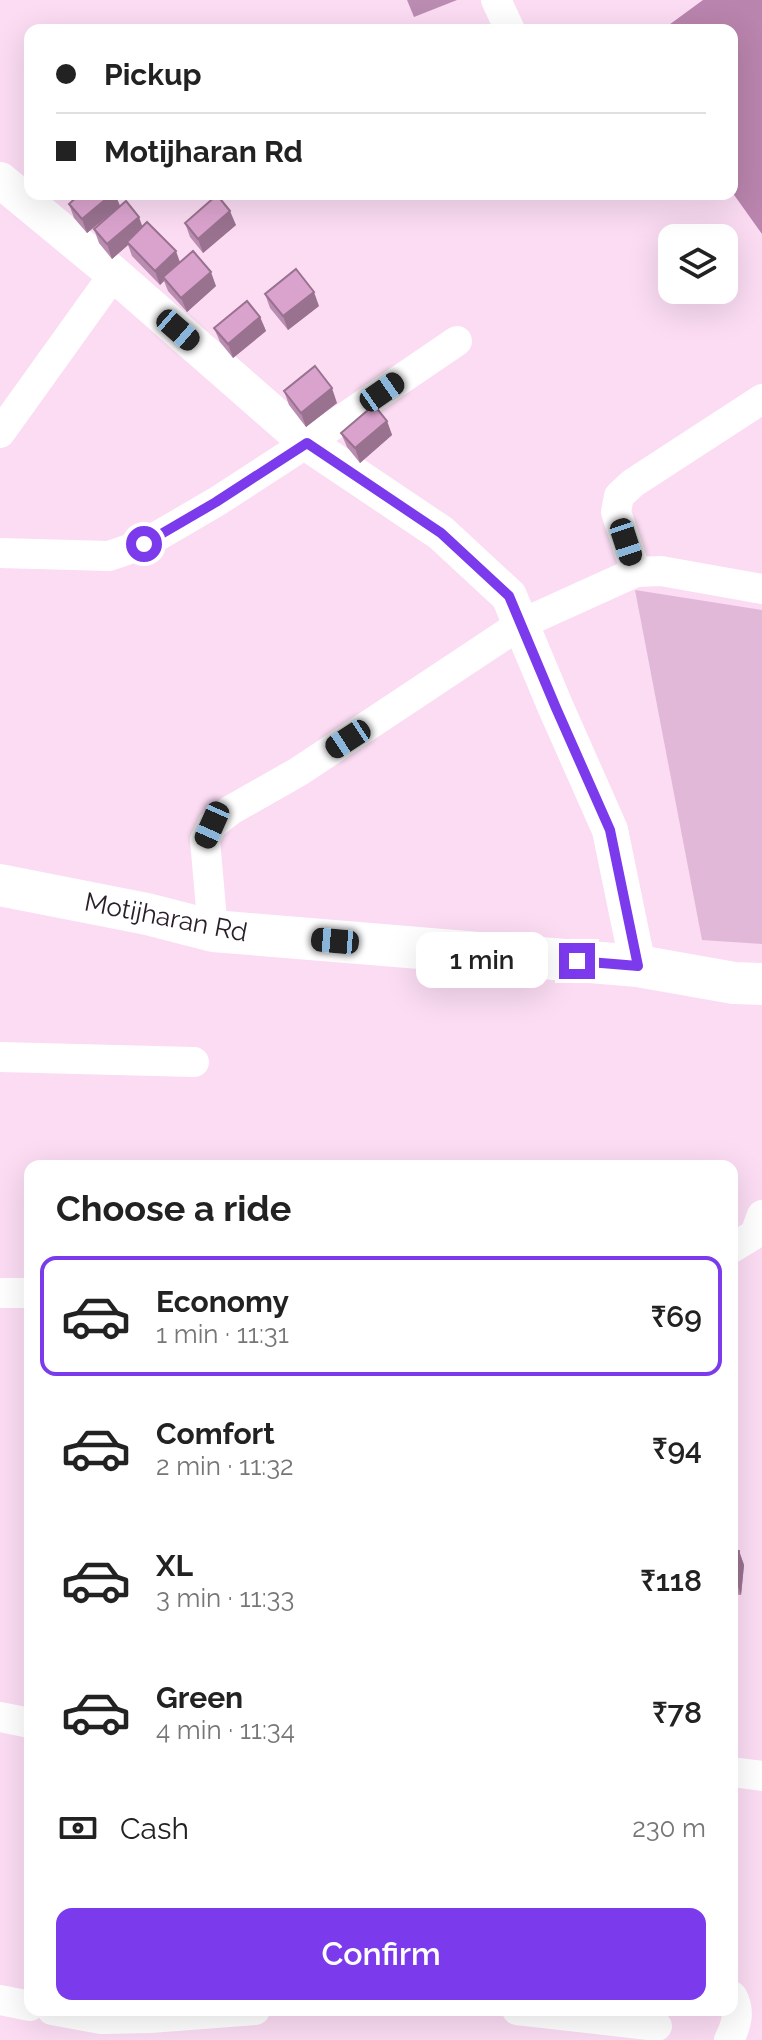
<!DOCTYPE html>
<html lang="en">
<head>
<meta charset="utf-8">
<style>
  :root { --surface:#fff; --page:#f2f2f2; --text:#222; --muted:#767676; --line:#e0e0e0; --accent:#7c3aed }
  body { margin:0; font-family:Raleway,sans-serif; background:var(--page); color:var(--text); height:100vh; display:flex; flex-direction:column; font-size:30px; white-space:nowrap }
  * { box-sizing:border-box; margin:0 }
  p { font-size:26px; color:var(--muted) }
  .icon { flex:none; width:44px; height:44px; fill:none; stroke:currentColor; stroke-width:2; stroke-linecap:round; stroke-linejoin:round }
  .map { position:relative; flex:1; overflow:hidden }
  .sheet { position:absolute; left:24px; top:1160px; width:714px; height:856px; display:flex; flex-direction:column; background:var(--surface); border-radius:16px; box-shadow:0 8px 32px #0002 }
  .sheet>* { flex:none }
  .banner { position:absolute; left:24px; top:24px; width:714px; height:176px; border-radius:16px; box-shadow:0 8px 32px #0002; display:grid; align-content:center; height:176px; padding:0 32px; background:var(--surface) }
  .fabs { position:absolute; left:658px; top:224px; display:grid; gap:16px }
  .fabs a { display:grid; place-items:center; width:80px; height:80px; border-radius:16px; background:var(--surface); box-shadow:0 8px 32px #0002; font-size:40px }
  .end { position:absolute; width:36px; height:36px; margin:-18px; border:10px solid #7c3aed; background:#fff; box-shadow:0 0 0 4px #fff }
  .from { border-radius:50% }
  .bubble { position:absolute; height:56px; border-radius:16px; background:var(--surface); box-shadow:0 8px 32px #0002; font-size:26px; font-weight:600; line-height:56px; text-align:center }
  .car { position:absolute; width:24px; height:48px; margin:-24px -12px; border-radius:10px; box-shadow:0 0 6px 2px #0007; background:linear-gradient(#222 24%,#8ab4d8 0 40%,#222 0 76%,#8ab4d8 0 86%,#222 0) }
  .banner b { display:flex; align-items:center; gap:28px; height:76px; font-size:30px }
  .banner b+b { border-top:2px solid var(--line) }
  .banner i { width:20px; height:20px; background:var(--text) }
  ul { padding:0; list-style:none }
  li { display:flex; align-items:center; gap:24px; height:120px; margin:0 16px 12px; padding:0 16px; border:4px solid transparent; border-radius:16px }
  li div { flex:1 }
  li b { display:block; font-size:30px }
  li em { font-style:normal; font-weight:600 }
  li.active { border-color:var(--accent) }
  li>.icon { width:72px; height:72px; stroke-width:1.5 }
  h2 { padding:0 32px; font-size:36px; line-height:96px }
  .pay { display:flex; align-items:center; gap:20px; height:88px; padding:0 32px; font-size:30px }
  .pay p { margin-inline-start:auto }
  .primary-button { display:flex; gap:16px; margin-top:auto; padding:16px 32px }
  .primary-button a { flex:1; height:92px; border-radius:16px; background:var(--accent); color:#fff; font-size:32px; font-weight:600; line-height:92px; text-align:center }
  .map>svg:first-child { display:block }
  .green { fill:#e2b8d8 }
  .water { fill:#b984ad }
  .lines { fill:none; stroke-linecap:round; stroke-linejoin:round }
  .minor { stroke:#fff; stroke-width:30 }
  .tertiary { stroke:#fff; stroke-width:36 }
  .secondary { stroke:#fff; stroke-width:42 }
  .wall { fill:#bb8cb1 }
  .shaded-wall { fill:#997290 }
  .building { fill:#daa3ce; stroke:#997290; stroke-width:2 }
  .route { stroke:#7c3aed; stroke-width:10 }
  .labels { text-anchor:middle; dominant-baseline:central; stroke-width:6; stroke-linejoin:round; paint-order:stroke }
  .street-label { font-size:26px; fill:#2a1f28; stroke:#fff }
</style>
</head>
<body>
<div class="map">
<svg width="762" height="2040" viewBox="0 0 762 2040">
  <rect width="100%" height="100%" fill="#fbdcf3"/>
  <polygon class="green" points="635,590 762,610 762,944 702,940"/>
  <polygon class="water" points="703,0 762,0 762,234 732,192 732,30 662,30"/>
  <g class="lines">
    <g class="minor">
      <polyline points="496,0 510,30"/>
      <polyline points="0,433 114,274"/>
      <polyline points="0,553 109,556 144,544 216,502 307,443 457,341"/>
      <polyline points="636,572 616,512 619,496 633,483 762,399"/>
      <polyline points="213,931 205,840 212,825 231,810 298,772 521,624 636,572 661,571 762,589"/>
      <polyline points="0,1057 194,1062"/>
      <polyline points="732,1248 755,1234 762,1215"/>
      <polyline points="0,1293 30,1293"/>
      <polyline points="0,1717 30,1723"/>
      <polyline points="732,1772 762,1776"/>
      <polyline points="0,2000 30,2006"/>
      <polyline points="52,2010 101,2019 150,2018 255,2010"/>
      <polyline points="517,2010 657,2026"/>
      <path d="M729,2040c7,-14 12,-29 3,-44"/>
    </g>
    <polyline class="tertiary" points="0,180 114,274 307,443 441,533 509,596 556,708 610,830 638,966"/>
    <polyline class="secondary" points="0,885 147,914 213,931 638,966 734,983 762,984"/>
  </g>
  <g class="wall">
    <polygon points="407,0 457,0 414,17"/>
    <polygon points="80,194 115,194 120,206 87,233 74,218 69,204"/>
    <polygon points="185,223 236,225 203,253 190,237"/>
    <polygon points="143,227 180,262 216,286 187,312 168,291 164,281 160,285 132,256 128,245 112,259 99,243 94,229"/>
    <polygon points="265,294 319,306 288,330 270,308"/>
    <polygon points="260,317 266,331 233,358 220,342 214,328"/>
    <polygon points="284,391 337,403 306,427 289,405"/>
    <polygon points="387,421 392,435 360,463 347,447 341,433"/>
    <polygon points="732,1550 739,1551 744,1565 741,1595 732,1594"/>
  </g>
  <g class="shaded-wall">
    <polygon points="112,194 115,194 120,206 87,233 82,219"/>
    <polygon points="230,211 236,225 203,253 198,239"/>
    <polygon points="139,217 144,231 127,242 128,245 112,259 107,244"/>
    <polygon points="176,251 181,265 163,277 164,281 160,285 155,271"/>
    <polygon points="211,272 216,286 187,312 181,298"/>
    <polygon points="314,292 319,306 288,330 283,316"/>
    <polygon points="260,317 266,331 233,358 228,344"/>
    <polygon points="332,388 337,403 306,427 301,413"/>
    <polygon points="387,421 392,435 360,463 355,448"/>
    <polygon points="739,1551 744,1565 741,1595 736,1581"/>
  </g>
  <g class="building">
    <polygon points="80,194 112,194 82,219 69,204"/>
    <polygon points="217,195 230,211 198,239 185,223"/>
    <polygon points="126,201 139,217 107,244 94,229"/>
    <polygon points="147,222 176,251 155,271 127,242"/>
    <polygon points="193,251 211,272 181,298 163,277"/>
    <polygon points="296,269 314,292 283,316 265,294"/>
    <polygon points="247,301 260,317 228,344 214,328"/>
    <polygon points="315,366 332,388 301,413 284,391"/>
    <polygon points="374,405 387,421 355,448 341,433"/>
    <polygon points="732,1550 739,1551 736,1581 732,1580"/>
  </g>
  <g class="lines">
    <polyline class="route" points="144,544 216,502 307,443 441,533 509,596 556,708 610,830 638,966 577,961"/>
  </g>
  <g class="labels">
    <g class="street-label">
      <text transform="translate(166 917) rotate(11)">Motijharan Rd</text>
    </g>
  </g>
</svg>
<div class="fabs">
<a><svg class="icon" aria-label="layers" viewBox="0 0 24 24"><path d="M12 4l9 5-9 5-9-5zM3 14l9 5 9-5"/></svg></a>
</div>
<i class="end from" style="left:144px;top:544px"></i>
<i class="end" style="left:577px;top:961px"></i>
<div class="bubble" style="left:416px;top:932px;width:132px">1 min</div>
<i class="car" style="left:178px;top:330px;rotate:131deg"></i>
<i class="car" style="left:382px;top:392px;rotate:55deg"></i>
<i class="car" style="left:626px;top:542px;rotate:162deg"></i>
<i class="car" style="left:348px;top:739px;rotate:237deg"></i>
<i class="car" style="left:212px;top:825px;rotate:204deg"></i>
<i class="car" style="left:335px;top:941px;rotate:275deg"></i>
<div class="banner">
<b><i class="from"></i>Pickup</b>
<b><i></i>Motijharan Rd</b>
</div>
<section class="sheet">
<h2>Choose a ride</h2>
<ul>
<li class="active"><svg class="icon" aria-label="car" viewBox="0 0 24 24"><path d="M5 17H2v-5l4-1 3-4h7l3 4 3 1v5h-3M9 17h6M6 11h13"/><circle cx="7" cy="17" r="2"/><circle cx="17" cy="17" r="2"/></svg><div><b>Economy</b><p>1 min · 11:31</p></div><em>₹69</em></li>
<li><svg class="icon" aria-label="car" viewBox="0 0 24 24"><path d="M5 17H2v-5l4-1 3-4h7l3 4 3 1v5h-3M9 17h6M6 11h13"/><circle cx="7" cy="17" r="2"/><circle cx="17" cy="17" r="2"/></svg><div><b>Comfort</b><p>2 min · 11:32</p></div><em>₹94</em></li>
<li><svg class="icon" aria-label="car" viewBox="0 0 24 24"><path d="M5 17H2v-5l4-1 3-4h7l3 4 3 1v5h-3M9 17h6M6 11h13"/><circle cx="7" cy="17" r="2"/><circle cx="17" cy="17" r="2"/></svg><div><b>XL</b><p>3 min · 11:33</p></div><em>₹118</em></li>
<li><svg class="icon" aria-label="car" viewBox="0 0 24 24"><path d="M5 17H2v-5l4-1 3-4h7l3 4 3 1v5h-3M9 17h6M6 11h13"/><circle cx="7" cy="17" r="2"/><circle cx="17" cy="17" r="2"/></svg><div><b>Green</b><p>4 min · 11:34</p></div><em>₹78</em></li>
</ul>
<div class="pay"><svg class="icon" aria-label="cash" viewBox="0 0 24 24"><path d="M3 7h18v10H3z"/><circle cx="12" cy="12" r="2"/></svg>Cash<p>230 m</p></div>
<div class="primary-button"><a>Confirm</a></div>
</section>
</div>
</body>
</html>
